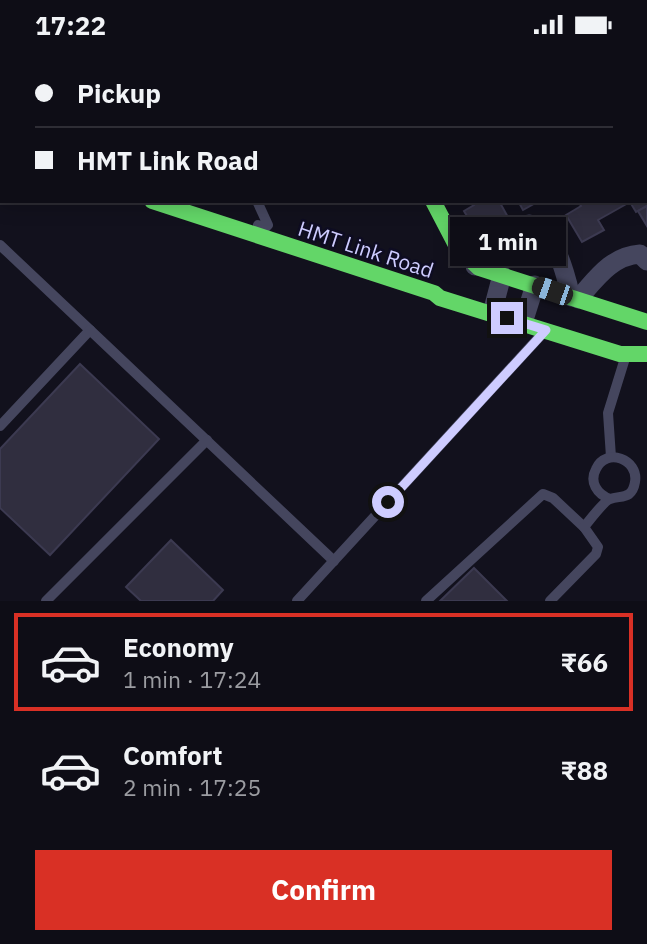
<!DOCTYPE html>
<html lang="en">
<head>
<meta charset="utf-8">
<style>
  :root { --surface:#0e0d16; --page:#17161f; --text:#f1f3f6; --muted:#9b9ca1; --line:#2e2d35; --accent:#d93025 }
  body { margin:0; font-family:"IBM Plex Sans",sans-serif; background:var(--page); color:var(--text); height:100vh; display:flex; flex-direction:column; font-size:26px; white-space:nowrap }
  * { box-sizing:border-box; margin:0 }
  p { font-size:23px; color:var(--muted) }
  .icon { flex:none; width:38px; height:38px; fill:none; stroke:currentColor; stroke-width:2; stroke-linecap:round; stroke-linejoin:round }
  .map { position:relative; height:552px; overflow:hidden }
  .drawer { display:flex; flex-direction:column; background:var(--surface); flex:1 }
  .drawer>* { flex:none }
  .top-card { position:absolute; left:0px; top:0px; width:648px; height:154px; box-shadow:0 4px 18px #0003,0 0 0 2px var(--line); display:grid; align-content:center; height:154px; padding:0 35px; background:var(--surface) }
  .end { position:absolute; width:32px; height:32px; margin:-16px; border:9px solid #ceccff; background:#111; box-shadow:0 0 0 4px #111 }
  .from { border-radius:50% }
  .bubble { position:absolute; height:49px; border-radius:0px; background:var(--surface); box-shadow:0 4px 18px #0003,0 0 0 2px var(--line); font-size:23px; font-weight:700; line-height:49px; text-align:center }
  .car { position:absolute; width:21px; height:42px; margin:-21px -10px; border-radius:9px; box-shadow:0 0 5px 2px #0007; background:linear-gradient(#222 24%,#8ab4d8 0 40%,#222 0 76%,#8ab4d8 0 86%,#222 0) }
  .top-card b { display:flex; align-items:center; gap:24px; height:66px; font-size:26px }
  .top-card b+b { border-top:2px solid var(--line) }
  .top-card i { width:18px; height:18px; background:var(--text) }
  ul { padding:12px 0 0; list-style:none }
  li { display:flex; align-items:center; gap:21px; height:98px; margin:0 14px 10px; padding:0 21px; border:4px solid transparent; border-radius:0px }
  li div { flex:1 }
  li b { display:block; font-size:26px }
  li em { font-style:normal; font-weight:700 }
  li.current { border-color:var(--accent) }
  li>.icon { width:63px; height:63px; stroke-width:1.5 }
  .action { display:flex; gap:14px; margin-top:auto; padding:14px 35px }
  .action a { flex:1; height:80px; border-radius:0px; background:var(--accent); color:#fff; font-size:28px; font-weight:700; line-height:80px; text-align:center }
  .status { display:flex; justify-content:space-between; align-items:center; height:49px; padding:0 35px; background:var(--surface); direction:ltr }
  .status svg { height:19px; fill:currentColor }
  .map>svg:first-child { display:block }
  .building { fill:#302e3f; stroke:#3c3a51; stroke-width:2 }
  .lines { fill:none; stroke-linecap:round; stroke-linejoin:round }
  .lane { stroke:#45465e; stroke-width:10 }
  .street { stroke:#45465e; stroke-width:19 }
  .fast { stroke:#63d668; stroke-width:16 }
  .route { stroke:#ceccff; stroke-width:9 }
  .labels { text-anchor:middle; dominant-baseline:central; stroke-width:5; stroke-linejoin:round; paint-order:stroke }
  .street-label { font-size:21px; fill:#ceccff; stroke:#0e0c22 }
</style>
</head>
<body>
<div class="status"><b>17:22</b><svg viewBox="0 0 49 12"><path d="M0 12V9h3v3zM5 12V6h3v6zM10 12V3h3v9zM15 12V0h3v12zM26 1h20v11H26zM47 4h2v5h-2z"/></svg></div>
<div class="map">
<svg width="647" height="552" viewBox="0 0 647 552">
  <rect width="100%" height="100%" fill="#12111d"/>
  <g class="building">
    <polygon points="31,0 146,0 147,2 31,2"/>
    <polygon points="457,0 539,0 540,2 458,2"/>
    <polygon points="646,121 647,157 636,163 630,153 598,171 604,181 582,193 566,166 581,157 578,152 646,152"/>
    <polygon points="472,152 499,152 509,170 479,187 464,162 474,156"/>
    <polygon points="518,152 539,152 523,161"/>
    <polygon points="647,157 647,177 638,162"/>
    <polygon points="80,315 159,390 50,506 0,459 0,400"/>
    <polygon points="171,491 223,541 213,552 141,552 126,538"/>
    <polygon points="474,519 507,552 440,552"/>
  </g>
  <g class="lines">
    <g class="lane">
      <polyline points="177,0 178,2"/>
      <polyline points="257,152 268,176 265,179 258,176"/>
      <polyline points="0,196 90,281"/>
      <polyline points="0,377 90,281 334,512"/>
      <polyline points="611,408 608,364 626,306"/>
      <polyline points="46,552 207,391"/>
      <polyline points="297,552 543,284"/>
      <polyline points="426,552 543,445 553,449 584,478"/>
      <path d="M550,552l46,-47 2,-7 -14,-20c5,-6 20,-26 26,-28 11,-4 22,1 25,-17 4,-23 -29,-35 -39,-13 -7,13 1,25 14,30"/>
    </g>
    <g class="street">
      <polyline points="348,0 349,2"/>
      <polyline points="576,0 577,2"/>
      <polyline points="637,0 638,2"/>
      <polyline points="451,2 451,0"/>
      <polyline points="646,16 647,18"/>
      <polyline points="646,116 647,118"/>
      <path d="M475,217l36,-36 18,-6c29,15 35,44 42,73"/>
      <path d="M578,250c18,-20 33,-43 62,-45l7,7"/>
      <polyline points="492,264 502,226"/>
      <polyline points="523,274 535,236"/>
    </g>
    <g class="fast">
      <polyline points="0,101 2,101"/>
      <polyline points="152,152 434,244 440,249 620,305 647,305"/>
      <polyline points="433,152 457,198 479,219 647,273"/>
    </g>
  </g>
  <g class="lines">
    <polyline class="route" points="388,453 546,281 507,269"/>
  </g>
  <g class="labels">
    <g class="street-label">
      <text transform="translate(366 200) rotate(18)">HMT Link Road</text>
    </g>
  </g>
</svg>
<i class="end from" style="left:388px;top:453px"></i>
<i class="end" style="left:507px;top:269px"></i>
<div class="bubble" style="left:450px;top:168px;width:116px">1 min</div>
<i class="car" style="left:552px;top:242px;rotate:289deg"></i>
<div class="top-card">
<b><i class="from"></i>Pickup</b>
<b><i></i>HMT Link Road</b>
</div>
</div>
<section class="drawer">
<ul>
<li class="current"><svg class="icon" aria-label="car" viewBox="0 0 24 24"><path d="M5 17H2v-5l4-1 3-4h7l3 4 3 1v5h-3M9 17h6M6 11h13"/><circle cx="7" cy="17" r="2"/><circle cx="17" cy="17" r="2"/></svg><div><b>Economy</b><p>1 min · 17:24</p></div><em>₹66</em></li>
<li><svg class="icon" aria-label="car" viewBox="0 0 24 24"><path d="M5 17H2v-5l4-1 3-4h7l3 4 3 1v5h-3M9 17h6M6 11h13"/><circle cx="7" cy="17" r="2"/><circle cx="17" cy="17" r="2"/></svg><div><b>Comfort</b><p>2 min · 17:25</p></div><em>₹88</em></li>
</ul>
<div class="action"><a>Confirm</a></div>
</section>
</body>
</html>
